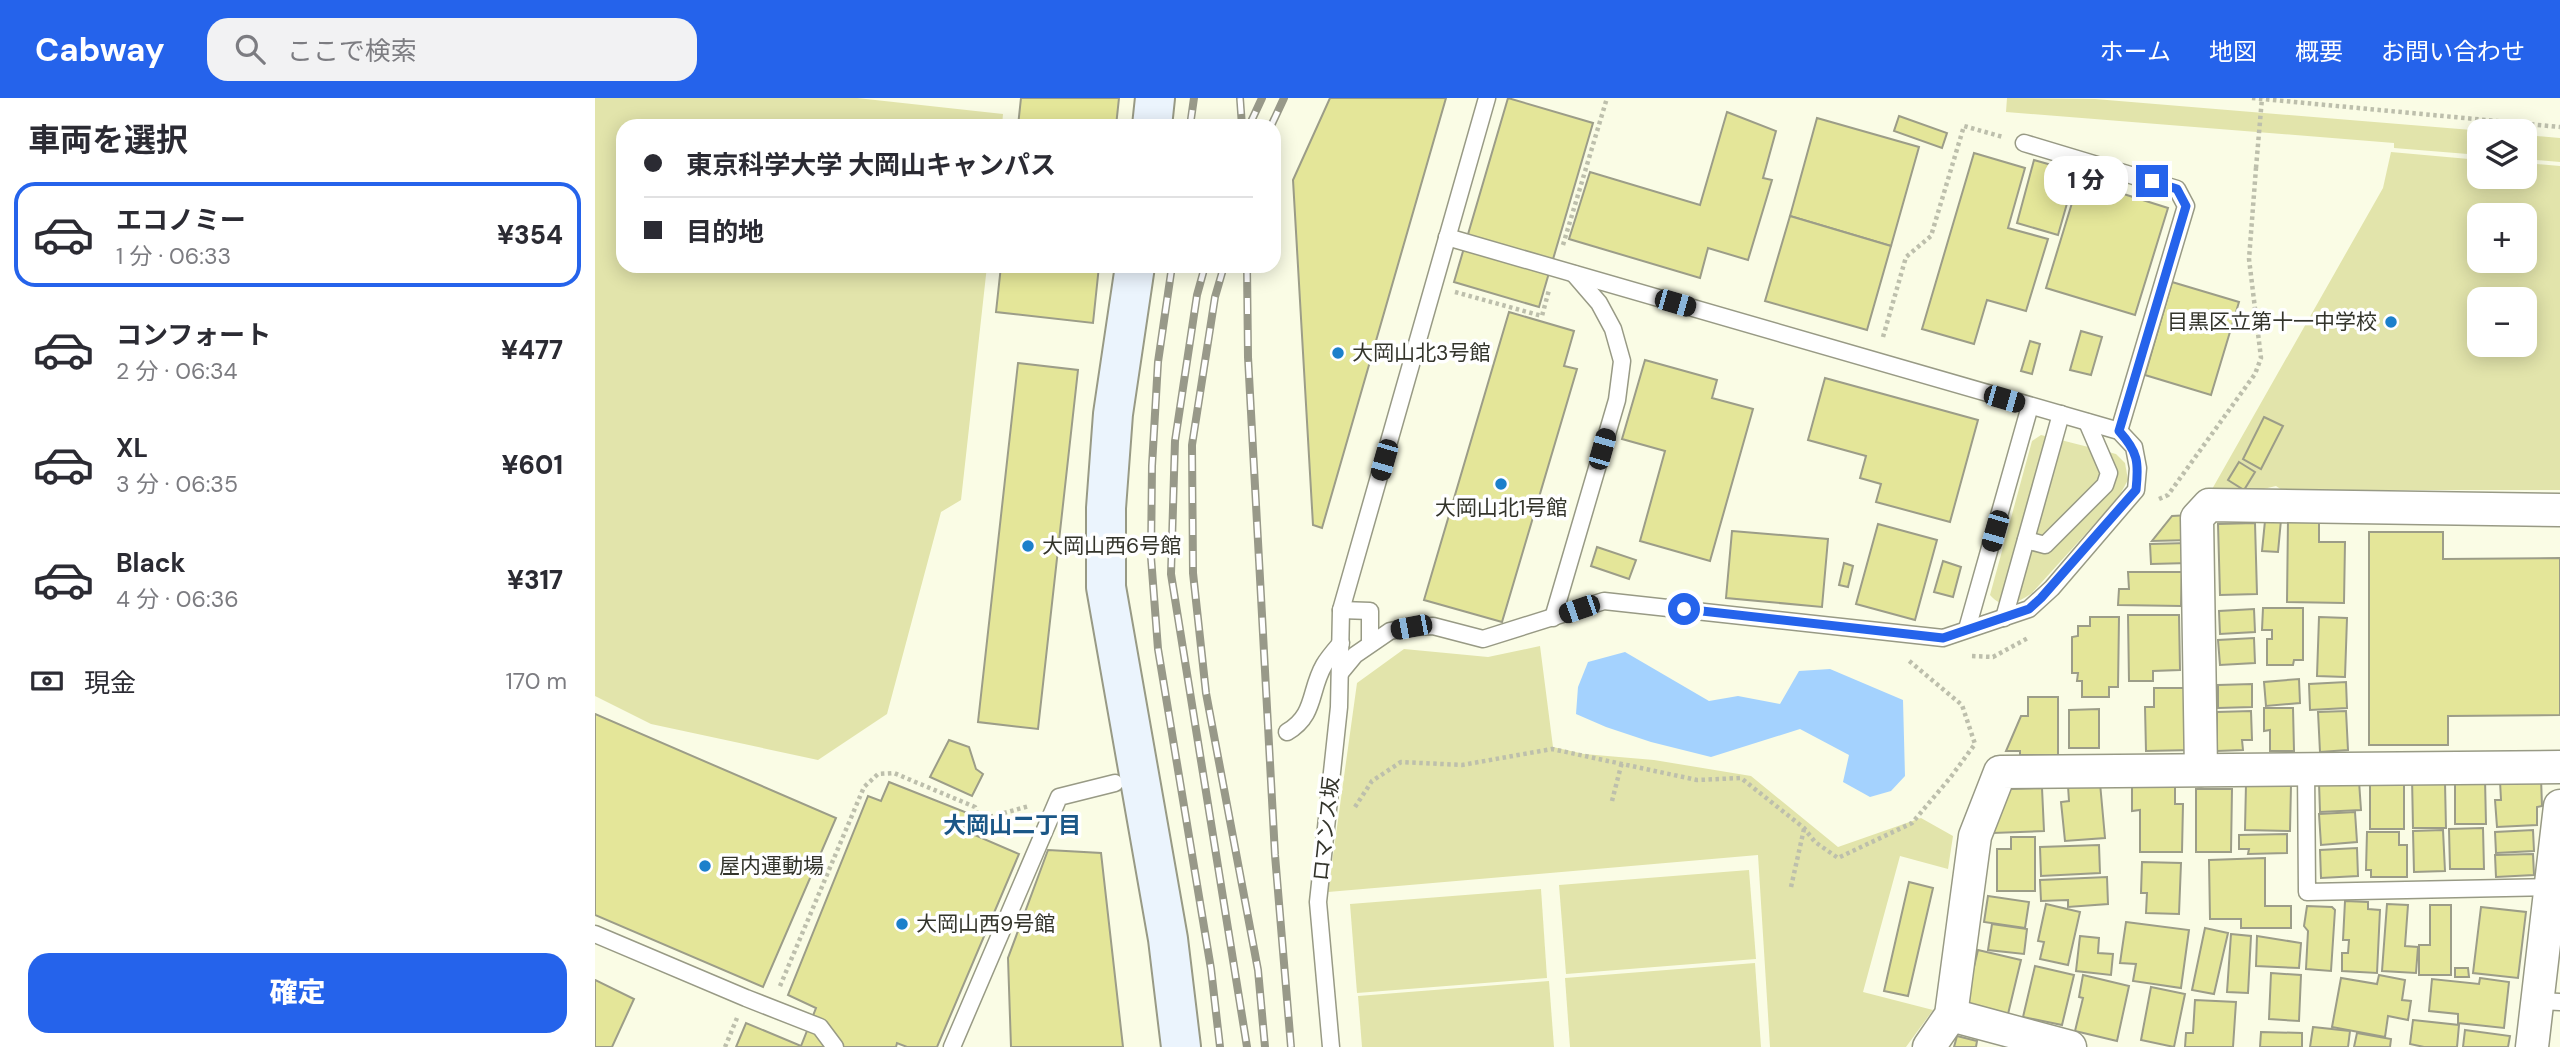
<!DOCTYPE html>
<html lang="ja">
<head>
<meta charset="utf-8">
<style>
  :root { --surface:#fff; --page:#f2f2f3; --text:#2b2b33; --muted:#7c7c81; --line:#e1e1e2; --accent:#2563eb }
  body { margin:0; font-family:"DM Sans","Noto Sans JP",sans-serif; background:var(--page); color:var(--text); height:100vh; display:flex; flex-direction:column; font-size:26px; white-space:nowrap }
  * { box-sizing:border-box; margin:0 }
  p { font-size:23px; color:var(--muted) }
  .icon { flex:none; width:38px; height:38px; fill:none; stroke:currentColor; stroke-width:2; stroke-linecap:round; stroke-linejoin:round }
  .map { position:relative; flex:1; overflow:hidden }
  .sheet { display:flex; flex-direction:column; background:var(--surface); width:595px }
  .sheet>* { flex:none }
  .banner { position:absolute; left:21px; top:21px; width:665px; height:154px; border-radius:21px; box-shadow:0 4px 18px #0003; display:grid; align-content:center; height:154px; padding:0 28px; background:var(--surface) }
  .buttons { position:absolute; left:1872px; top:21px; display:grid; gap:14px }
  .buttons a { display:grid; place-items:center; width:70px; height:70px; border-radius:14px; background:var(--surface); box-shadow:0 4px 18px #0003; font-size:35px }
  .end { position:absolute; width:32px; height:32px; margin:-16px; border:9px solid #2563eb; background:#fff; box-shadow:0 0 0 4px #fff }
  .from { border-radius:50% }
  .bubble { position:absolute; height:49px; border-radius:21px; background:var(--surface); box-shadow:0 4px 18px #0003; font-size:23px; font-weight:800; line-height:49px; text-align:center }
  .car { position:absolute; width:21px; height:42px; margin:-21px -10px; border-radius:9px; box-shadow:0 0 5px 2px #0007; background:linear-gradient(#222 24%,#8ab4d8 0 40%,#222 0 76%,#8ab4d8 0 86%,#222 0) }
  .banner b { display:flex; align-items:center; gap:24px; height:66px; font-size:26px }
  .banner b+b { border-top:2px solid var(--line) }
  .banner i { width:18px; height:18px; background:var(--text) }
  ul { padding:0; list-style:none }
  li { display:flex; align-items:center; gap:21px; height:105px; margin:0 14px 10px; padding:0 14px; border:4px solid transparent; border-radius:21px }
  li div { flex:1 }
  li b { display:block; font-size:26px }
  li em { font-style:normal; font-weight:800 }
  li.active { border-color:var(--accent) }
  li>.icon { width:63px; height:63px; stroke-width:1.5 }
  h2 { padding:0 28px; font-size:32px; line-height:84px }
  .pay { display:flex; align-items:center; gap:18px; height:77px; padding:0 28px; font-size:26px }
  .pay p { margin-inline-start:auto }
  .button { display:flex; gap:14px; margin-top:auto; padding:14px 28px }
  .button a { flex:1; height:80px; border-radius:21px; background:var(--accent); color:#fff; font-size:28px; font-weight:800; line-height:80px; text-align:center }
  header { display:flex; align-items:center; gap:42px; box-sizing:border-box; height:98px; padding:0 35px; background:var(--accent); color:#fff }
  header strong { font-size:33px }
  nav { display:flex; gap:38px; margin-inline-start:auto; font-size:24px }
  .search { width:490px; height:63px; background:var(--page); display:flex; align-items:center; gap:18px; box-sizing:border-box; padding:0 24px; border-radius:21px; color:var(--muted); font-size:26px }
  main { display:flex; flex:1; min-height:0 }
  .map>svg:first-child { display:block }
  .green { fill:#e2e4ab; fill-rule:evenodd }
  .water { fill:#a4d2fe }
  .building { fill:#e4e699; stroke:#9c9d88; stroke-width:2 }
  .lines { fill:none; stroke-linecap:round; stroke-linejoin:round }
  .lane-casing { stroke:#989a85; stroke-width:19 }
  .street-casing { stroke:#989a85; stroke-width:35 }
  .secondary-casing { stroke:#989a85; stroke-width:42 }
  .path { stroke:#bdbfac; stroke-width:4.5; stroke-dasharray:3.5 3.5; stroke-linecap:butt }
  .lane { stroke:#fff; stroke-width:16 }
  .street { stroke:#fff; stroke-width:32 }
  .secondary { stroke:#ebf4fd; stroke-width:38 }
  .rail-casing { stroke:#989989; stroke-width:8 }
  .rail { stroke:#fff; stroke-width:5; stroke-dasharray:16; stroke-linecap:butt }
  .path-bridge { stroke:#bdbfac; stroke-width:4.5; stroke-dasharray:3.5 3.5; stroke-linecap:butt }
  .route { stroke:#2563eb; stroke-width:9 }
  .poi-dot { fill:#1c80cb; stroke:#fff; stroke-width:2.5 }
  .labels { text-anchor:middle; dominant-baseline:central; stroke-width:7; stroke-linejoin:round; paint-order:stroke }
  .poi-label { font-size:21px; fill:#33342b; stroke:#fff; text-anchor:start }
  .street-label { font-size:21px; fill:#33342b; stroke:#fff }
  .neighbourhood-label { font-size:23px; font-weight:bold; fill:#1b5787; stroke:#fff }
</style>
</head>
<body>
<header>
<strong>Cabway</strong>
<div class="search"><svg class="icon" aria-label="search" viewBox="0 0 24 24"><circle cx="10" cy="10" r="6"/><path d="M15 15l6 6"/></svg>ここで検索</div>
<nav><a>ホーム</a><a>地図</a><a>概要</a><a>お問い合わせ</a></nav>
</header>
<main>
<section class="sheet">
<h2>車両を選択</h2>
<ul>
<li class="active"><svg class="icon" aria-label="car" viewBox="0 0 24 24"><path d="M5 17H2v-5l4-1 3-4h7l3 4 3 1v5h-3M9 17h6M6 11h13"/><circle cx="7" cy="17" r="2"/><circle cx="17" cy="17" r="2"/></svg><div><b>エコノミー</b><p>1 分 · 06:33</p></div><em>¥354</em></li>
<li><svg class="icon" aria-label="car" viewBox="0 0 24 24"><path d="M5 17H2v-5l4-1 3-4h7l3 4 3 1v5h-3M9 17h6M6 11h13"/><circle cx="7" cy="17" r="2"/><circle cx="17" cy="17" r="2"/></svg><div><b>コンフォート</b><p>2 分 · 06:34</p></div><em>¥477</em></li>
<li><svg class="icon" aria-label="car" viewBox="0 0 24 24"><path d="M5 17H2v-5l4-1 3-4h7l3 4 3 1v5h-3M9 17h6M6 11h13"/><circle cx="7" cy="17" r="2"/><circle cx="17" cy="17" r="2"/></svg><div><b>XL</b><p>3 分 · 06:35</p></div><em>¥601</em></li>
<li><svg class="icon" aria-label="car" viewBox="0 0 24 24"><path d="M5 17H2v-5l4-1 3-4h7l3 4 3 1v5h-3M9 17h6M6 11h13"/><circle cx="7" cy="17" r="2"/><circle cx="17" cy="17" r="2"/></svg><div><b>Black</b><p>4 分 · 06:36</p></div><em>¥317</em></li>
</ul>
<div class="pay"><svg class="icon" aria-label="cash" viewBox="0 0 24 24"><path d="M3 7h18v10H3z"/><circle cx="12" cy="12" r="2"/></svg>現金<p>170 m</p></div>
<div class="button"><a>確定</a></div>
</section>
<div class="map">
<svg width="1965" height="949" viewBox="0 0 1965 949">
  <rect width="100%" height="100%" fill="#fafce5"/>
  <g class="green">
    <polygon points="0,0 262,0 408,16 407,28 28,28 28,168 392,168 366,402 346,414 292,616 223,662 56,626 0,598"/>
    <polygon points="1412,0 1500,1 1889,33 1885,33 1885,57 1799,50 1799,45 1411,14"/>
    <polygon points="1930,37 1965,40 1965,64 1930,61"/>
    <path d="M1796,54l89,8v17h45v-14l35,3v324h-278l-6,-4 -21,5h-44l172,-303zM1885,117h45v46h-45zM1885,201h45v46h-45z"/>
    <path d="M1446,337l75,19 9,9 3,17 -10,18 -86,95c-15,10 -28,18 -42,2l42,-154z"/>
    <polygon points="945,548 958,649 989,656 1059,662 1156,678 1243,749 1326,720 1358,738 1353,771 1305,758 1268,894 1338,912 1311,949 1175,949 1163,757 733,794 762,585 809,551 893,559"/>
    <polygon points="1154,772 1161,861 971,876 964,787"/>
    <polygon points="946,791 952,880 762,895 755,806"/>
    <polygon points="1160,865 1166,949 975,949 970,880"/>
    <polygon points="954,883 959,949 767,949 763,898"/>
  </g>
  <polygon class="water" points="1030,554 1114,603 1143,598 1185,606 1204,573 1235,571 1308,602 1310,678 1296,693 1275,699 1248,684 1254,657 1205,631 1116,659 1056,644 1011,629 981,616 983,589 993,564"/>
  <g class="building">
    <polygon points="426,0 524,0 521,28 423,28"/>
    <polygon points="735,0 851,0 727,430 718,427 698,82"/>
    <polygon points="913,0 998,25 944,209 859,184"/>
    <polygon points="1132,14 1181,33 1168,80 1177,82 1153,162 1113,150 1105,180 974,141 995,74 1105,107"/>
    <polygon points="1304,18 1352,35 1347,50 1299,33"/>
    <polygon points="1222,20 1324,49 1296,148 1195,118"/>
    <polygon points="1379,55 1430,70 1413,130 1453,141 1431,213 1392,202 1379,246 1327,231"/>
    <polygon points="1439,62 1481,74 1463,137 1422,125"/>
    <polygon points="1484,82 1573,110 1540,217 1451,190"/>
    <polygon points="1195,118 1296,148 1272,232 1170,203"/>
    <polygon points="406,168 504,168 498,225 401,214"/>
    <polygon points="1577,184 1644,204 1616,297 1550,277"/>
    <polygon points="914,214 979,233 969,268 982,271 907,524 829,502"/>
    <polygon points="1486,233 1507,239 1496,277 1475,272"/>
    <polygon points="1435,243 1445,246 1437,276 1426,273"/>
    <polygon points="1050,262 1122,282 1117,300 1158,311 1115,463 1045,443 1070,353 1027,341"/>
    <polygon points="423,265 483,272 443,631 383,624"/>
    <polygon points="1230,280 1383,322 1355,424 1281,404 1286,386 1265,380 1271,358 1213,342"/>
    <polygon points="1669,319 1688,328 1666,371 1648,361"/>
    <polygon points="1644,364 1660,374 1649,392 1633,382"/>
    <polygon points="1595,417 1596,442 1557,443 1577,418"/>
    <polygon points="1693,420 1724,421 1724,444 1750,444 1749,505 1692,504"/>
    <polygon points="1686,422 1683,454 1667,453 1670,423"/>
    <polygon points="1660,425 1662,496 1625,497 1623,426"/>
    <polygon points="1283,426 1342,442 1320,522 1261,506"/>
    <polygon points="1137,433 1233,441 1227,509 1131,500"/>
    <polygon points="1774,434 1848,434 1848,461 1965,460 1965,617 1853,618 1853,647 1774,647"/>
    <polygon points="1593,445 1594,465 1556,466 1555,446"/>
    <polygon points="1002,449 1041,462 1034,481 996,468"/>
    <polygon points="1348,463 1366,469 1358,499 1339,494"/>
    <polygon points="1249,465 1258,468 1253,489 1244,487"/>
    <polygon points="1533,474 1587,474 1586,508 1523,507 1524,491 1534,491"/>
    <polygon points="1668,510 1708,510 1708,562 1699,562 1698,567 1672,567 1672,541 1677,541 1677,532 1667,532"/>
    <polygon points="1659,511 1660,534 1625,536 1624,513"/>
    <polygon points="1533,517 1584,517 1585,572 1558,573 1558,583 1534,583"/>
    <polygon points="1495,519 1524,519 1523,589 1514,589 1514,599 1487,599 1487,583 1482,583 1483,575 1477,575 1477,539 1483,538 1483,528 1495,528"/>
    <polygon points="1724,519 1752,520 1750,579 1722,578"/>
    <polygon points="1659,540 1660,565 1625,567 1623,542"/>
    <polygon points="1704,581 1705,605 1671,608 1669,584"/>
    <polygon points="1751,584 1752,610 1715,612 1714,586"/>
    <polygon points="1657,586 1657,609 1623,610 1623,587"/>
    <polygon points="1559,590 1597,590 1597,652 1551,653 1550,609 1559,609"/>
    <polygon points="1433,599 1463,599 1463,657 1425,657 1425,653 1411,653 1426,618 1433,618"/>
    <polygon points="1669,610 1698,610 1699,653 1675,653 1675,632 1669,633"/>
    <polygon points="1504,611 1504,650 1474,650 1474,612"/>
    <polygon points="1656,613 1657,642 1647,642 1648,652 1622,653 1622,614"/>
    <polygon points="1751,613 1753,652 1725,654 1723,614"/>
    <polygon points="0,616 241,720 168,889 0,817"/>
    <polygon points="354,642 374,649 381,671 388,676 377,698 335,679"/>
    <polygon points="1817,679 1850,685 1851,730 1818,730"/>
    <polygon points="1946,680 1947,708 1942,709 1942,727 1902,729 1900,702 1906,702 1905,683"/>
    <polygon points="1890,681 1891,726 1860,726 1860,682"/>
    <polygon points="1537,682 1580,682 1580,706 1588,706 1587,754 1545,754 1545,712 1537,713"/>
    <rect x="1775" y="682" width="34" height="49"/>
    <polygon points="1764,683 1766,712 1725,714 1724,685"/>
    <polygon points="294,684 375,716 368,732 424,756 342,949 312,949 302,945 301,949 141,949 151,925 206,948 221,910 193,897 273,698 286,703"/>
    <polygon points="1505,685 1510,740 1470,743 1466,704 1474,703 1473,688"/>
    <polygon points="1651,686 1696,687 1695,733 1650,732"/>
    <polygon points="1447,690 1449,733 1398,735 1414,691"/>
    <polygon points="1601,691 1637,691 1636,754 1601,754"/>
    <polygon points="1760,714 1762,744 1726,747 1724,716"/>
    <polygon points="1888,730 1889,771 1855,771 1854,731"/>
    <polygon points="1848,732 1850,773 1819,774 1818,733"/>
    <polygon points="1938,732 1939,753 1901,755 1900,734"/>
    <polygon points="1772,734 1804,734 1804,747 1812,747 1812,779 1776,779 1776,772 1771,772"/>
    <polygon points="1692,736 1692,755 1653,756 1654,751 1644,751 1644,737"/>
    <polygon points="1416,739 1440,739 1440,793 1402,793 1402,751 1416,751"/>
    <polygon points="1504,747 1505,775 1446,778 1445,749"/>
    <polygon points="1762,750 1763,778 1726,780 1725,752"/>
    <polygon points="453,752 506,755 528,949 416,949 413,860"/>
    <polygon points="1938,756 1939,777 1901,779 1900,757"/>
    <polygon points="1670,760 1670,808 1696,808 1696,830 1646,830 1646,821 1615,821 1614,762"/>
    <polygon points="1547,764 1586,765 1584,816 1551,815 1552,795 1546,795"/>
    <polygon points="1512,779 1513,806 1473,809 1473,802 1446,803 1445,782"/>
    <polygon points="1314,784 1338,790 1313,898 1289,893"/>
    <polygon points="1393,798 1434,804 1430,830 1389,824"/>
    <polygon points="1750,803 1773,804 1773,811 1785,812 1782,875 1747,873 1747,855 1753,855 1754,842 1748,842"/>
    <polygon points="1451,806 1485,814 1473,867 1445,861 1449,844 1443,843"/>
    <polygon points="1792,806 1813,807 1810,848 1823,849 1821,875 1787,873"/>
    <polygon points="1835,807 1856,807 1856,877 1824,877 1824,847 1835,847"/>
    <polygon points="1712,808 1737,809 1740,812 1736,873 1711,871 1713,833 1709,828"/>
    <polygon points="1886,809 1931,814 1923,880 1878,875"/>
    <polygon points="1531,824 1594,832 1586,890 1538,883 1541,866 1525,865"/>
    <polygon points="1397,826 1432,831 1429,856 1393,852"/>
    <polygon points="1610,830 1633,835 1619,896 1597,892"/>
    <polygon points="1636,836 1656,838 1653,895 1632,894"/>
    <polygon points="1485,838 1504,840 1503,855 1518,856 1516,877 1481,873"/>
    <polygon points="1662,838 1706,845 1704,870 1661,868"/>
    <polygon points="1383,852 1426,862 1413,916 1370,906"/>
    <polygon points="1440,868 1479,877 1467,927 1428,919"/>
    <polygon points="1860,870 1873,870 1874,879 1860,879"/>
    <polygon points="1676,875 1706,877 1704,923 1674,921"/>
    <polygon points="1488,877 1534,888 1522,943 1480,933 1488,900 1484,899"/>
    <polygon points="1784,877 1810,882 1807,902 1816,903 1813,922 1793,918 1790,939 1737,929 1746,880 1782,886"/>
    <polygon points="1885,880 1914,884 1909,930 1863,925 1863,916 1834,913 1837,881 1884,886"/>
    <polygon points="0,882 39,901 17,949 0,949"/>
    <polygon points="1556,889 1590,896 1579,949 1546,942"/>
    <polygon points="1600,902 1641,904 1638,949 1590,949 1591,935 1598,935"/>
    <polygon points="1818,922 1864,927 1862,949 1829,949 1815,946"/>
    <polygon points="1718,929 1755,933 1753,949 1715,949"/>
    <polygon points="1870,932 1915,938 1913,949 1868,949"/>
    <polygon points="1666,934 1707,935 1707,949 1665,949"/>
    <polygon points="1762,935 1796,941 1795,949 1759,949"/>
    <polygon points="1362,938 1382,943 1381,949 1359,949"/>
  </g>
  <g class="lines">
    <g class="lane-casing">
      <g id="lane">
        <polyline points="1429,45 1582,91 1591,108 1524,333"/>
        <polyline points="1431,442 1450,447 1510,387 1514,375 1492,324"/>
        <polyline points="746,512 775,513 775,545"/>
        <polyline points="958,520 1022,302 1027,263 1018,231 1004,205 979,176"/>
        <polyline points="1409,520 1466,316"/>
        <polyline points="1372,531 1435,308"/>
        <polyline points="746,574 760,557 795,533 816,529 838,528 888,541 1009,503 1348,540 1434,511 1457,490 1541,392 1543,370 1539,349 1524,333 852,139"/>
        <path d="M692,634c29,-17 22,-41 37,-67 4,-7 11,-15 17,-22"/>
        <polyline points="1711,670 1712,794 1956,789"/>
        <polyline points="0,836 151,900 225,929 240,949"/>
        <polyline points="1943,903 1965,904"/>
        <polyline points="357,949 464,699 520,685"/>
        <polyline points="736,949 723,804 744,609 746,512 892,0"/>
      </g>
    </g>
    <g class="street-casing">
      <g id="street">
        <polyline points="1606,672 1602,420 1614,407 1965,412"/>
        <polyline points="1356,917 1475,949"/>
        <polyline points="1334,949 1356,917 1380,738 1405,674 1965,669"/>
        <polyline points="1937,949 1965,708"/>
      </g>
    </g>
    <g class="secondary-casing">
      <g id="secondary">
        <polyline points="557,28 560,0"/>
        <polyline points="540,168 518,316 511,410 511,489 573,841 586,949"/>
      </g>
    </g>
    <g class="path">
      <polyline points="1657,0 1965,29"/>
      <polyline points="968,147 1012,0"/>
      <polyline points="860,194 947,218 954,192"/>
      <polyline points="1288,239 1311,159 1336,138 1369,28 1408,39"/>
      <polyline points="1564,401 1573,397 1660,276 1666,260 1654,161 1661,70"/>
      <polyline points="1377,558 1398,559 1433,540"/>
      <polyline points="1017,703 1027,664"/>
      <polyline points="760,709 777,683 806,664 867,667 957,651 1102,682 1146,680 1209,730 1220,744 1243,760 1317,725 1355,680 1380,646 1367,607 1313,562"/>
      <polyline points="1196,789 1209,731"/>
      <polyline points="185,888 269,689 283,676 299,675 380,709 384,722 434,708"/>
      <polyline points="130,949 142,920"/>
    </g>
    <use href="#lane" class="lane"/>
    <use href="#street" class="street"/>
    <use href="#secondary" class="secondary"/>
    <g class="rail-casing">
      <g id="rail">
        <polyline points="645,0 647,28"/>
        <polyline points="595,28 599,0"/>
        <polyline points="654,28 667,0"/>
        <polyline points="676,28 689,0"/>
        <polyline points="577,168 563,264 557,368 556,459 563,551 616,871 625,949"/>
        <polyline points="610,168 602,197 580,343 576,476 652,949"/>
        <polyline points="629,168 620,199 597,347 598,475 611,595 663,872 670,949"/>
        <polyline points="652,168 653,259 680,757 696,949"/>
      </g>
    </g>
    <use href="#rail" class="rail"/>
    <polyline class="path-bridge" points="1661,70 1667,0"/>
  </g>
  <g class="lines">
    <path class="route" d="M1089,511l259,29 86,-29 12,-11 95,-108c3,-28 2,-38 -17,-59l67,-225 -9,-17 -25,-8"/>
  </g>
  <g class="poi-dot">
    <circle cx="1796" cy="224" r="7"/>
    <circle cx="743" cy="255" r="7"/>
    <circle cx="906" cy="386" r="7"/>
    <circle cx="433" cy="448" r="7"/>
    <circle cx="110" cy="768" r="7"/>
    <circle cx="307" cy="826" r="7"/>
  </g>
  <g class="labels">
    <g class="poi-label">
      <text x="1782" y="224" text-anchor="end">目黒区立第十一中学校</text>
      <text x="757" y="255">大岡山北3号館</text>
      <text x="906" y="410" text-anchor="middle">大岡山北1号館</text>
      <text x="447" y="448">大岡山西6号館</text>
      <text x="124" y="768">屋内運動場</text>
      <text x="321" y="826">大岡山西9号館</text>
    </g>
    <g class="street-label">
      <text transform="translate(731 731) rotate(-84)">ロマンス坂</text>
    </g>
    <g class="neighbourhood-label">
      <text x="417" y="727">大岡山二丁目</text>
    </g>
  </g>
</svg>
<div class="buttons">
<a><svg class="icon" aria-label="layers" viewBox="0 0 24 24"><path d="M12 4l9 5-9 5-9-5zM3 14l9 5 9-5"/></svg></a>
<a>+</a>
<a>−</a>
</div>
<i class="end from" style="left:1089px;top:511px"></i>
<i class="end" style="left:1557px;top:83px"></i>
<div class="bubble" style="left:1449px;top:58px;width:84px">1 分</div>
<i class="car" style="left:1080px;top:205px;rotate:106deg"></i>
<i class="car" style="left:1409px;top:301px;rotate:106deg"></i>
<i class="car" style="left:1007px;top:351px;rotate:16deg"></i>
<i class="car" style="left:789px;top:362px;rotate:196deg"></i>
<i class="car" style="left:1400px;top:433px;rotate:196deg"></i>
<i class="car" style="left:984px;top:511px;rotate:251deg"></i>
<i class="car" style="left:816px;top:529px;rotate:259deg"></i>
<div class="banner">
<b><i class="from"></i>東京科学大学 大岡山キャンパス</b>
<b><i></i>目的地</b>
</div>
</div>
</main>
</body>
</html>
